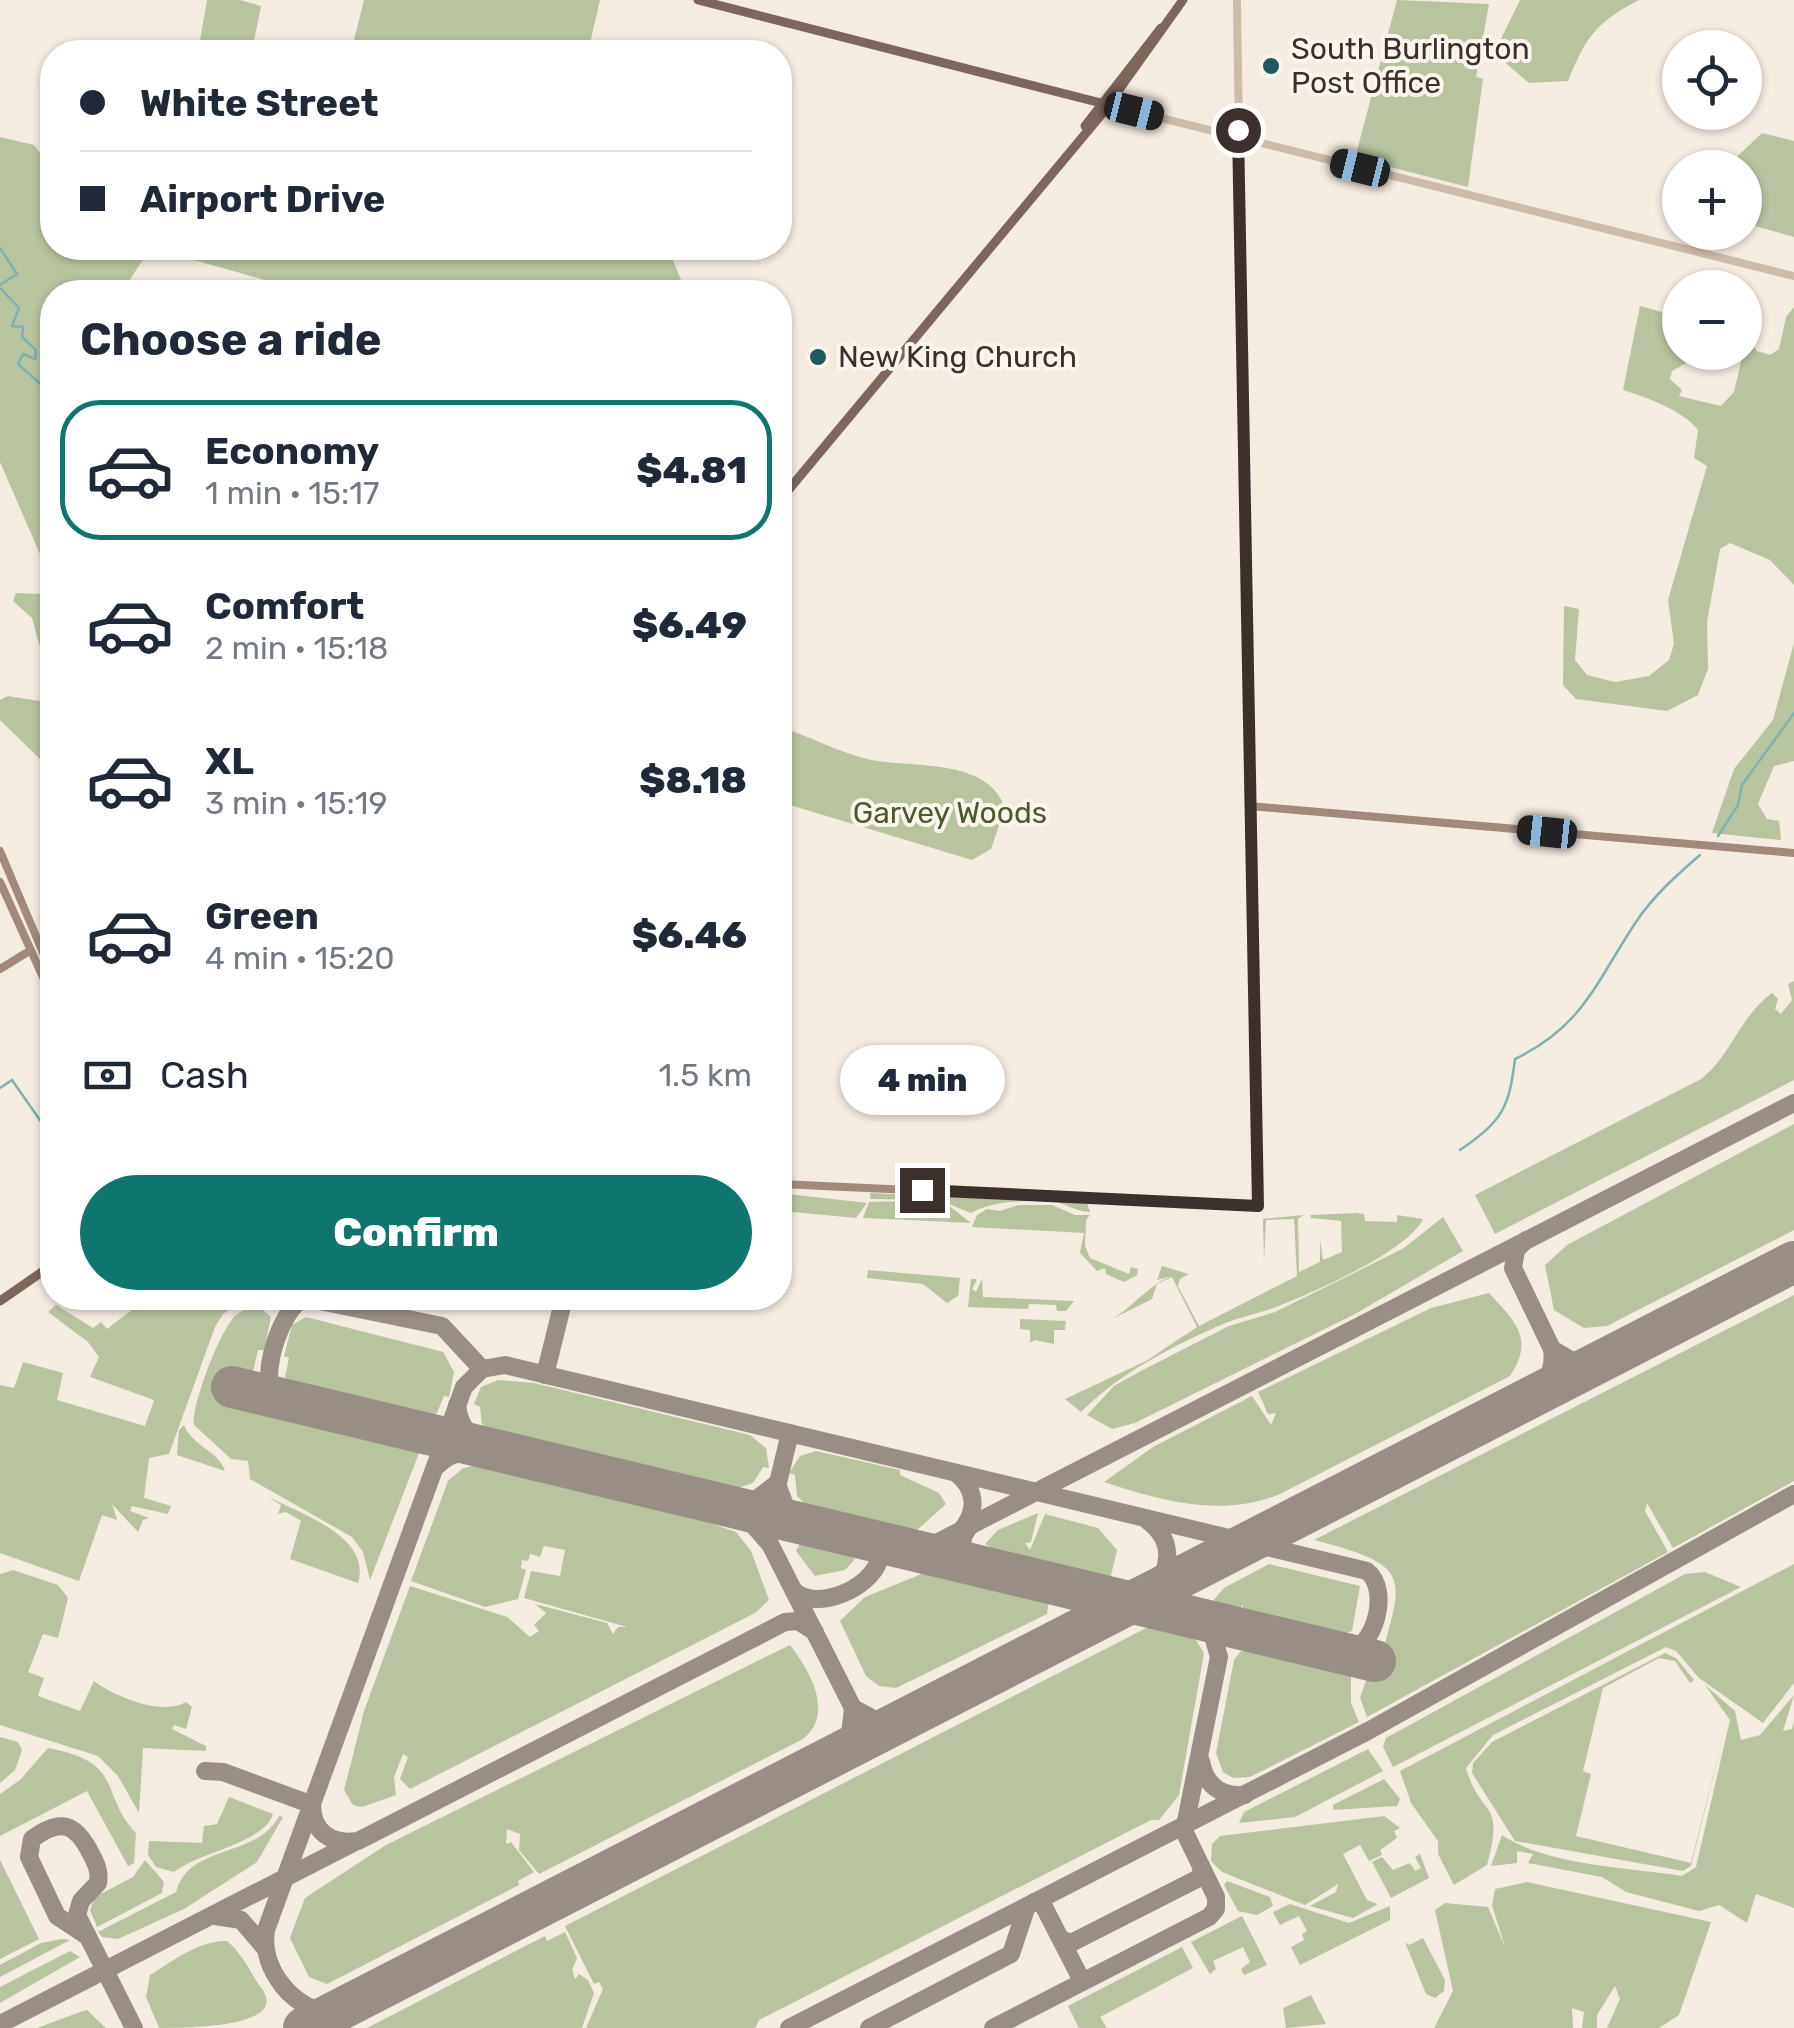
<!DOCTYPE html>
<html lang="en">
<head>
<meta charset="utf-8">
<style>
  :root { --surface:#fff; --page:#f2f2f3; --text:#1f2937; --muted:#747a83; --line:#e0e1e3; --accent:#0f766e }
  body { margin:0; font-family:Rubik,sans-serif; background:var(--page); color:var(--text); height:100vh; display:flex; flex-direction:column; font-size:38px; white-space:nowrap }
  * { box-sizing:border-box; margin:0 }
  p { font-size:32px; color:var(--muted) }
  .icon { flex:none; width:55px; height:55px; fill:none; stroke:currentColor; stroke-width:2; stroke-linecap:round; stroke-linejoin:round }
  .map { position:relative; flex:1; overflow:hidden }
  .panel { position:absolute; left:40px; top:280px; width:752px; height:1030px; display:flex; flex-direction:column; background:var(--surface); border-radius:40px; box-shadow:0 2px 8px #0004 }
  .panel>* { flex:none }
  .hud { position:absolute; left:40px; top:40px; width:752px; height:220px; border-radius:40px; box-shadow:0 2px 8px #0004; display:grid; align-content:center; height:220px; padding:0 40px; background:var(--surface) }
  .fabs { position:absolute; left:1662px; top:30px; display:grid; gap:20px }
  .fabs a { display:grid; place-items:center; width:100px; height:100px; border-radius:50%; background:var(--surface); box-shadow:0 2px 8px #0004; font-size:50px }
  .end { position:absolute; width:45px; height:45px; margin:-22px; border:12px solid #3b302b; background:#fff; box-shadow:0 0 0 5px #fff }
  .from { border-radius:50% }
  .bubble { position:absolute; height:70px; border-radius:35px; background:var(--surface); box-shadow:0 2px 8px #0004; font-size:32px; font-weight:800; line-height:70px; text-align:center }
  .car { position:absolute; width:30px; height:60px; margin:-30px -15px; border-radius:12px; box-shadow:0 0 8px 2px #0007; background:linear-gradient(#222 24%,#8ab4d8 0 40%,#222 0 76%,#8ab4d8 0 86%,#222 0) }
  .hud b { display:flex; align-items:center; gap:35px; height:95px; font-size:38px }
  .hud b+b { border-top:2px solid var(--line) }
  .hud i { width:25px; height:25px; background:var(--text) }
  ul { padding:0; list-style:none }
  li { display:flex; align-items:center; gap:30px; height:140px; margin:0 20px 15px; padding:0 20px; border:5px solid transparent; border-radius:40px }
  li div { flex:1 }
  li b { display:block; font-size:38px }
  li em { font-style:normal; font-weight:800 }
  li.current { border-color:var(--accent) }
  li>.icon { width:90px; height:90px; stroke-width:1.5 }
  h2 { padding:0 40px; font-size:45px; line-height:120px }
  .pay { display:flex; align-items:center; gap:25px; height:110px; padding:0 40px; font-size:38px }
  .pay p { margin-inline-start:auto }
  .primary-button { display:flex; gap:20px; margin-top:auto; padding:20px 40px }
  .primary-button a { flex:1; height:115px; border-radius:60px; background:var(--accent); color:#fff; font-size:40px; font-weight:800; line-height:115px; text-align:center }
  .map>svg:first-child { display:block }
  .green { fill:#b8c4a0 }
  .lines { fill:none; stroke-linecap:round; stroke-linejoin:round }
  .stream { stroke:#7fb0b2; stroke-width:2.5 }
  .taxiway { stroke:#988e86; stroke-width:18 }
  .runway { stroke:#988e86; stroke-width:42 }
  .tertiary { stroke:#cdbbac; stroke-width:8 }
  .secondary { stroke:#a18a7d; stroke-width:8 }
  .primary { stroke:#7d675c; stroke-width:9 }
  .route { stroke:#3b302b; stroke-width:12 }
  .poi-dot { fill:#1f5a5e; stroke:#fbf5ee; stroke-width:4 }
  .labels { text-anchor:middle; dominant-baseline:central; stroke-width:8; stroke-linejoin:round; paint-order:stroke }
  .poi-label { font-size:30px; fill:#3b302b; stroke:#fbf5ee; text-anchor:start }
  .park-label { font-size:30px; fill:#4a5a2e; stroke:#fbf5ee }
</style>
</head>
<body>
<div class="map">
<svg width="1794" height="2028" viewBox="0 0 1794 2028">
  <rect width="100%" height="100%" fill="#f4ebe1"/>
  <g class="green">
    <polygon points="207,0 240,0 261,6 254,41 258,50 267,52 198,52"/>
    <polygon points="364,0 600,0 588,52 351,52"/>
    <polygon points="1397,0 1489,4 1476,77 1483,79 1468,187 1355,158"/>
    <path d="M1520,0h119c-44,23 -53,37 -71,81l-39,2 -35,-30z"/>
    <polygon points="1762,133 1794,141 1794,237 1745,223 1745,168 1726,167"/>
    <polygon points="0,137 34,145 44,158 52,160 52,248 668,248 686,292 646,292 639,288 638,292 307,292 194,260 144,258 122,292 52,292 52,691 32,618 13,601 16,593 43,594 49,575 0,462"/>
    <path d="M1640,306l40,11v35l12,1 -4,9 -16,9 -2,8 12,11 -3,6 42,10 13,-14 13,-56 10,15 13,4 9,-6 7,-32 8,-10v278l-24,-25 -40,-17 -10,6 -13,73 1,47 -10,26 -31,16 -91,-12 -13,-14 1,-79 15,3 -4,51 12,15 28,7 34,-6 20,-16 5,-16 -6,-44 39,-134 -13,-8 4,-28c-14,-19 -52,-33 -75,-40z"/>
    <polygon points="1794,643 1794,761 1774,766 1758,804 1767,819 1779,821 1781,840 1712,833 1734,769 1773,720"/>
    <polygon points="8,696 52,703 52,763 40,759 0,720 0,700"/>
    <path d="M780,727c29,9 58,25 87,32 42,10 120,-3 138,49l-14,41 -19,11 -192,-58z"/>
    <path d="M1794,981v99l-299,154 -20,-39 226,-116c30,-23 39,-63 71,-86l6,6 -3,10 6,5 11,-14 -4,-16z"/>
    <polygon points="1794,1124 1794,1230 1607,1326 1584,1328 1554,1310 1545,1265 1567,1245"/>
    <polygon points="780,1193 867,1203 856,1218 782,1211 780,1215"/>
    <path d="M870,1193l217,10 3,9c-14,0 -26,-10 -39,-11 -27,0 -57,-1 -80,12l-32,-13 -69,-1z"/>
    <polygon points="906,1201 947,1204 971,1223 863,1218 869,1202"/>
    <polygon points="1018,1205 1052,1205 1075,1215 1090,1215 1086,1220 1085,1246 1090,1258 1129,1274 1131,1267 1138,1269 1137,1275 1124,1282 1106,1274 1105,1268 1097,1271 1080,1253 1084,1233 972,1227 977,1215 987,1209 1000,1211"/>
    <path d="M1357,1213l7,1 1,7 32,1v-7l26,4c-15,32 -107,72 -142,86 -19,8 -39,11 -58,19 -52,23 -102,48 -142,88l-16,-13 81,-38 51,-34 -25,-50 -15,7 -5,15 -40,20c23,-13 41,-40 67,-45l-22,6 5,-14 27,8 -9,5 -2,7 21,40 98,-50 -3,-57 -28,1 -2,41 -1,-42 41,-4 -6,4 1,53 21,-10v-22l3,20 19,-8 -1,-31 -30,-3 -1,-3z"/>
    <polygon points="1443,1217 1463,1251 1355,1314 1135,1423 1112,1429 1087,1415 1114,1386 1137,1373 1229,1326 1275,1312 1348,1276 1404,1248"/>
    <polygon points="868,1270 960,1278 958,1296 947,1303 923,1284 867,1278"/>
    <polygon points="971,1279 977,1279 972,1289 976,1292 982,1279 983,1297 1074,1301 1066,1311 1057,1311 1056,1305 1029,1304 1028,1309 968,1307"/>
    <path d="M1489,1293c26,28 46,46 21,83l-230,118c-59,24 -118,7 -176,-12l49,-35 99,-51 19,29 5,-12 -8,1 -10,-22 173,-84z"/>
    <path d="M1794,1295v186l-121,67 -26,-45 -2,8 23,41 -301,165 -7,-19 8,-23 9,1c22,-97 46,-108 -63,-136z"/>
    <polygon points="147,1298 222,1298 241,1302 223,1314 215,1327 169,1454 149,1458 144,1498 171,1506 168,1514 132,1506 130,1511 149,1518 143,1520 138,1532 112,1504 117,1520 102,1515 79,1581 0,1553 0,1385 14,1388 23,1362 63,1373 57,1400 145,1426 154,1400 90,1377 99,1357 88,1342 48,1312 56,1305 93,1328 101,1322 107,1329"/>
    <path d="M258,1306l13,11 -7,33h-6l-6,26 -17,-5 -6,32 190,50 -49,127 -7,-28 -11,-15 -102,-58 -2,-18 -17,-2 -37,-34c-3,-20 27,-97 42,-110 6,-5 14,-7 22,-9z"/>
    <polygon points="306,1317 443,1352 454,1372 449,1397 444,1396 437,1413 428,1417 291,1385 285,1377 289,1358 284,1356 292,1325"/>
    <polygon points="1020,1319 1066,1321 1065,1330 1054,1330 1054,1344 1035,1340 1030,1343 1030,1330 1020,1329"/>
    <polygon points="498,1380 534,1383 750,1435 766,1448 769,1468 763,1467 753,1483 732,1490 497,1434 482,1424 480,1407 474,1404 481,1387"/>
    <path d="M184,1425c8,21 35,26 41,46l-48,-16 2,-25z"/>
    <polygon points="816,1451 900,1470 900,1475 939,1493 946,1504 917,1530 808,1507 797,1496 795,1475 789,1473 800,1456"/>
    <polygon points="482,1464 689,1516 736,1532 751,1551 769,1600 755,1613 410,1789 400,1779 408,1757 403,1754 394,1777 396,1795 362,1807 353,1805 344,1790 364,1711 410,1586 507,1617 530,1637 539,1631 534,1625 546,1613 535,1604 607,1623 613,1634 618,1627 627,1627 524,1598 531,1571 560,1576 565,1550 544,1546 540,1557 530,1554 528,1561 522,1560 521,1568 526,1570 518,1599 485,1607 411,1581 448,1481 463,1468"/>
    <path d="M267,1496c33,18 105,40 91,87l-68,-24 11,-38 -15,-9 -8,2 3,-9z"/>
    <polygon points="1038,1513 1031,1542 1025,1543 1030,1550 1045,1514 1098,1528 1117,1550 1110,1580 1002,1554 985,1544 998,1530"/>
    <polygon points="801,1542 839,1549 855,1559 845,1570 815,1576 796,1551"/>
    <polygon points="1269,1564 1360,1586 1352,1631 1341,1635 1242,1611 1243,1604 1239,1610 1211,1603 1224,1588"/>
    <path d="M1794,1564v119l-31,40 -64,-45 -23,-27 -10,-4 -173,88 -27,33c15,52 39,29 21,97l-33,20 -16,-31v-13l-27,-38 -11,-32z"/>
    <path d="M13,1570l45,15 10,13 -10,40 -15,-4 -15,38 16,6 -6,18 42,15 14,-30c23,17 69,35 92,21l6,5 -6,22 -12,-4 -2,4 34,17v5l-63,-3 -4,65 -21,-37 -20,-20 -98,-31v-151z"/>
    <polygon points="1705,1572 1741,1587 1393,1767 1383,1747 1386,1738 1685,1574"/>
    <polygon points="924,1573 1049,1600 1047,1614 896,1688 879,1686 866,1676 840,1621 865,1597"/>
    <polygon points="1154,1624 1192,1634 1204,1653 1179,1795 1159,1820 1151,1820 759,2020 755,2028 586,2028 603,1989 599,1982 594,1984 565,1926"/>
    <path d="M790,1645c20,26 45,69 13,94l-264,135 -20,-24 1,-16 -13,-5 -1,15 5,-2 23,30 -16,9 1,4 -192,99 -18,-7 -19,-39 15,-40 81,-53z"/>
    <polygon points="1255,1648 1351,1671 1351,1703 1359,1722 1250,1777 1233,1778 1223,1772 1216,1753 1234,1660 1240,1652"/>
    <polygon points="1665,1653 1676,1658 1694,1680 1690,1683 1675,1661 1659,1658 1603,1688 1583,1771 1591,1774 1576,1836 1691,1863 1726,1725 1691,1866 1683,1871 1515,1841 1472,1773 1473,1763 1492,1742"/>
    <path d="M1705,1685l30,26 6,29 19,-5 34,-40 -11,36 9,-2 2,-7v186l-38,-14 -9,29 -28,-18 -20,6 -73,-19 -24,-15 -74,-14 5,-9 -16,-3v12l-26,3 11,-31c46,31 123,32 180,41l14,-9 34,-147z"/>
    <polygon points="0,1737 18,1742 22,1750 15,1770 0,1783"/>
    <path d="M48,1748c78,14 51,47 88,85l-2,30 -6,3 -41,-75 -87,45v-42l20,-14z"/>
    <polygon points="1368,1749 1383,1771 1295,1817 1239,1823 1244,1812"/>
    <polygon points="1384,1779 1400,1799 1397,1806 1333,1810 1333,1805"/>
    <path d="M229,1797l44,17c-10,30 -72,37 -99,58l-18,-5 -8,-12 1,-14 53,2 2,-17 13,-2z"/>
    <path d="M279,1816l4,1 -26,45 -73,47 -66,30 -16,-2 -4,-5 78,-40c13,-49 81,-33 103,-76z"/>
    <polygon points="1384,1816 1400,1828 1394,1831 1397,1838 1380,1850 1382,1855 1369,1861 1360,1845 1343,1854 1367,1900 1378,1904 1353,1918 1310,1906 1336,1892 1338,1884 1305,1905 1222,1872 1211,1861 1212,1844 1220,1836"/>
    <polygon points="1420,1854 1429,1878 1391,1898 1372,1862 1382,1857 1393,1870 1410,1863 1415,1871 1421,1868 1415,1857"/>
    <polygon points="0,1860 39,1939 0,1959"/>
    <polygon points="145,1860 164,1882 162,1893 97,1927 90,1910 95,1897 133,1877"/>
    <polygon points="1227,1881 1270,1897 1273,1906 1257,1915 1238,1911 1224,1885"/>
    <polygon points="1527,1882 1711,1922 1679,2015 1659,2028 1607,2028 1620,1999 1615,1986 1597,2015 1597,2028 1582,2028 1584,2012 1572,2008 1573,2028 1434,2028 1453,1991 1435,1910 1445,1903 1488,1907 1505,1947 1492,1905 1495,1889"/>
    <polygon points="1290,1904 1349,1923 1390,1906 1390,1920 1300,1965 1291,1947 1304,1940 1302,1934 1307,1931 1299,1916 1280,1925 1273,1912"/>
    <polygon points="1242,1916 1267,1965 1244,1975 1241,1969 1250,1962 1243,1947 1213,1961 1216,1969 1210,1974 1191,1942"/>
    <polygon points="565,1932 577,1958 572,1970 575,1979 579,1974 588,1980 594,1993 582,2028 367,2028 545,1936 547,1941"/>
    <polygon points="1423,1938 1445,1980 1444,1991 1435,1998 1426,1994 1405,1942 1409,1945"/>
    <polygon points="62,1939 70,1940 0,1977 0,1965 41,1943"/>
    <path d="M227,1941c14,11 23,30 32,44 37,43 -72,43 -100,43l-13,-31 4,-22c23,-14 49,-35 77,-34z"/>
    <polygon points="1182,1947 1193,1968 1100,2017 1107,2028 1079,2028 1068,2006"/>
    <polygon points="70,1951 80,1957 0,2003 0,1987"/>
    <polygon points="1311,1995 1326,2024 1286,2028 1283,2008"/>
    <polygon points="87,2010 106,2028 37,2028 80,2012"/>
  </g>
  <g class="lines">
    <g class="stream">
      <polyline points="0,248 17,274 0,285"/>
      <polyline points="0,288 19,308 12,326 23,327 22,337 36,350 35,359 23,354 18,364 52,394"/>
      <polyline points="52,404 52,419"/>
      <polyline points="1718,836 1738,805 1742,785 1794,713"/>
      <polyline points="0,1088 12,1080 42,1123 52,1122"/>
      <path d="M1460,1150c42,-29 49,-41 55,-91 69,-33 82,-79 121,-137 17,-26 41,-47 64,-67"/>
    </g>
    <g class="taxiway">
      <polyline points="1526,1240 1516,1250 1513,1268 1552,1349 1574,1362 1608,1358"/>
      <polyline points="545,1375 564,1298"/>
      <path d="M294,1403l-21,-9c-13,-20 9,-88 32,-96l137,28 40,43"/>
      <path d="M1521,1403c20,-15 35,-27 31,-54"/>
      <polyline points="409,1430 437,1433 450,1424"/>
      <polyline points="790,1433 767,1528 769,1542 853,1708 879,1722 907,1718"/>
      <path d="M437,1466c21,-21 44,-14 71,-12 -26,-10 -48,-17 -51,-49"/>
      <path d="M956,1473c19,15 22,36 7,55"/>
      <polyline points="778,1487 786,1508 813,1525"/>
      <polyline points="719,1504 753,1502 776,1484"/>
      <polyline points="723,1506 749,1520 768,1542"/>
      <path d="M1148,1521c27,20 24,49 1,73"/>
      <path d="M971,1525c-17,18 -7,34 13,43"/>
      <polyline points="913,1555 1794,1103"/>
      <path d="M794,1591c23,21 77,-3 85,-31l-13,-20"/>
      <polyline points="830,1758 850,1735 853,1708"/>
      <path d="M1201,1761c4,24 19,36 44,34"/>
      <polyline points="205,1771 223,1772 310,1804"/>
      <path d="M312,1804c0,28 19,41 46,37l427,-219 13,-1 17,11"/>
      <polyline points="1034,1902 1043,1905 1080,1977 1087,1979"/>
      <polyline points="215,1916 241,1920 265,1948"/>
      <path d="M87,1936l-30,-20 -28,-59 3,-18c28,-21 43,-16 58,13 6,11 10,19 8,31l-17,18 -4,14 57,113"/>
      <polyline points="1061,1939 1071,1943 1199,1878 1202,1870"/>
      <path d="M332,2014c-38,-4 -72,-44 -66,-84l198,-543 18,-18 23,-4 862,206c24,19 8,79 -23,83"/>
      <polyline points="0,2024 353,1843"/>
      <polyline points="789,2028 1368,1731 1794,1494"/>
      <polyline points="869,2028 1011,1954 1027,1906"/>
      <polyline points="993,2028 1209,1917 1216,1909 1216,1897 1184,1831 1219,1657 1213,1636 1200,1619"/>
    </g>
    <g class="runway">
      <polyline points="232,1387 1375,1661"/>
      <polyline points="304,2028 1794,1262"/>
    </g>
    <g class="tertiary">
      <polyline points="1237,0 1249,806"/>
      <polyline points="1105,104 1794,276"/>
    </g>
    <g class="secondary">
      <polyline points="0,851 52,974"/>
      <polyline points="0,882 52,997"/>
      <polyline points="0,969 31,950"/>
      <polyline points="780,1184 1258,1206 1249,806 1794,853"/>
    </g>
    <g class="primary">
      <polyline points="698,0 1101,103"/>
      <polyline points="1085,126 1161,28"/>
      <polyline points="780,500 1101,115 1183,0"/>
      <polyline points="0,1301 52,1265"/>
    </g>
  </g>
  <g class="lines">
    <polyline class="route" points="922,1190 1258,1206 1238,130"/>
  </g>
  <g class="poi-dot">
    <circle cx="1271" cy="66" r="10"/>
    <circle cx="818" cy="357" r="10"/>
  </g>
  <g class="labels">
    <g class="poi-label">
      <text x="1291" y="49">South Burlington<tspan x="1291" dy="34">Post Office</tspan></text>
      <text x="838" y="357">New King Church</text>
    </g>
    <g class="park-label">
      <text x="950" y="813">Garvey Woods</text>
    </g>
  </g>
</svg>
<div class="fabs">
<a><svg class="icon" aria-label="locate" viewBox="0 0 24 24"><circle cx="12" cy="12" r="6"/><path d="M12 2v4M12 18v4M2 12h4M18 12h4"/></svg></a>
<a>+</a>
<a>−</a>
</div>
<i class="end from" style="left:1238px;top:130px"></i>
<i class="end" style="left:922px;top:1190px"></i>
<div class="bubble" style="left:840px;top:1045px;width:165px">4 min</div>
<i class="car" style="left:1134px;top:111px;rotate:104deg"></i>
<i class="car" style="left:1360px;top:168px;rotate:284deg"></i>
<i class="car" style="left:1547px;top:832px;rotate:276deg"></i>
<div class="hud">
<b><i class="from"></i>White Street</b>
<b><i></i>Airport Drive</b>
</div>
<section class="panel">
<h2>Choose a ride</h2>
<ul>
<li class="current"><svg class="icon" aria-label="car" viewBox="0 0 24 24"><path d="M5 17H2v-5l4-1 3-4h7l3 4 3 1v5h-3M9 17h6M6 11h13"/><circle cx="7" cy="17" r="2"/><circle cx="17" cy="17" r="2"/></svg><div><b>Economy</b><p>1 min · 15:17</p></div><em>$4.81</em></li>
<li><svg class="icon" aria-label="car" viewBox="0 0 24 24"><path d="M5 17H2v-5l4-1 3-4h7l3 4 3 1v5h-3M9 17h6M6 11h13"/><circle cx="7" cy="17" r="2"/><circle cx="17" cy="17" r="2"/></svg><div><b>Comfort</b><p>2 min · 15:18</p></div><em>$6.49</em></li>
<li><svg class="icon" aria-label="car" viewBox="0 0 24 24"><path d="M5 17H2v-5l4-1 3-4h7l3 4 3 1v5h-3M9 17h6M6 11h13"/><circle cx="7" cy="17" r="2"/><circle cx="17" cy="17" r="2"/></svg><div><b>XL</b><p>3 min · 15:19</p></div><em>$8.18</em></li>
<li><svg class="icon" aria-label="car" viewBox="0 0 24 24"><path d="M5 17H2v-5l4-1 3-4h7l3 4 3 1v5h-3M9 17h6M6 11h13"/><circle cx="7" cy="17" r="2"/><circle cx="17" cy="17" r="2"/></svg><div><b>Green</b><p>4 min · 15:20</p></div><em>$6.46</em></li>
</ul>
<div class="pay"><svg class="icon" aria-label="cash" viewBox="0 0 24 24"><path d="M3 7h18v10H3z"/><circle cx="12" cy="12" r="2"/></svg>Cash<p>1.5 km</p></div>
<div class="primary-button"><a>Confirm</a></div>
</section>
</div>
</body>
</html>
